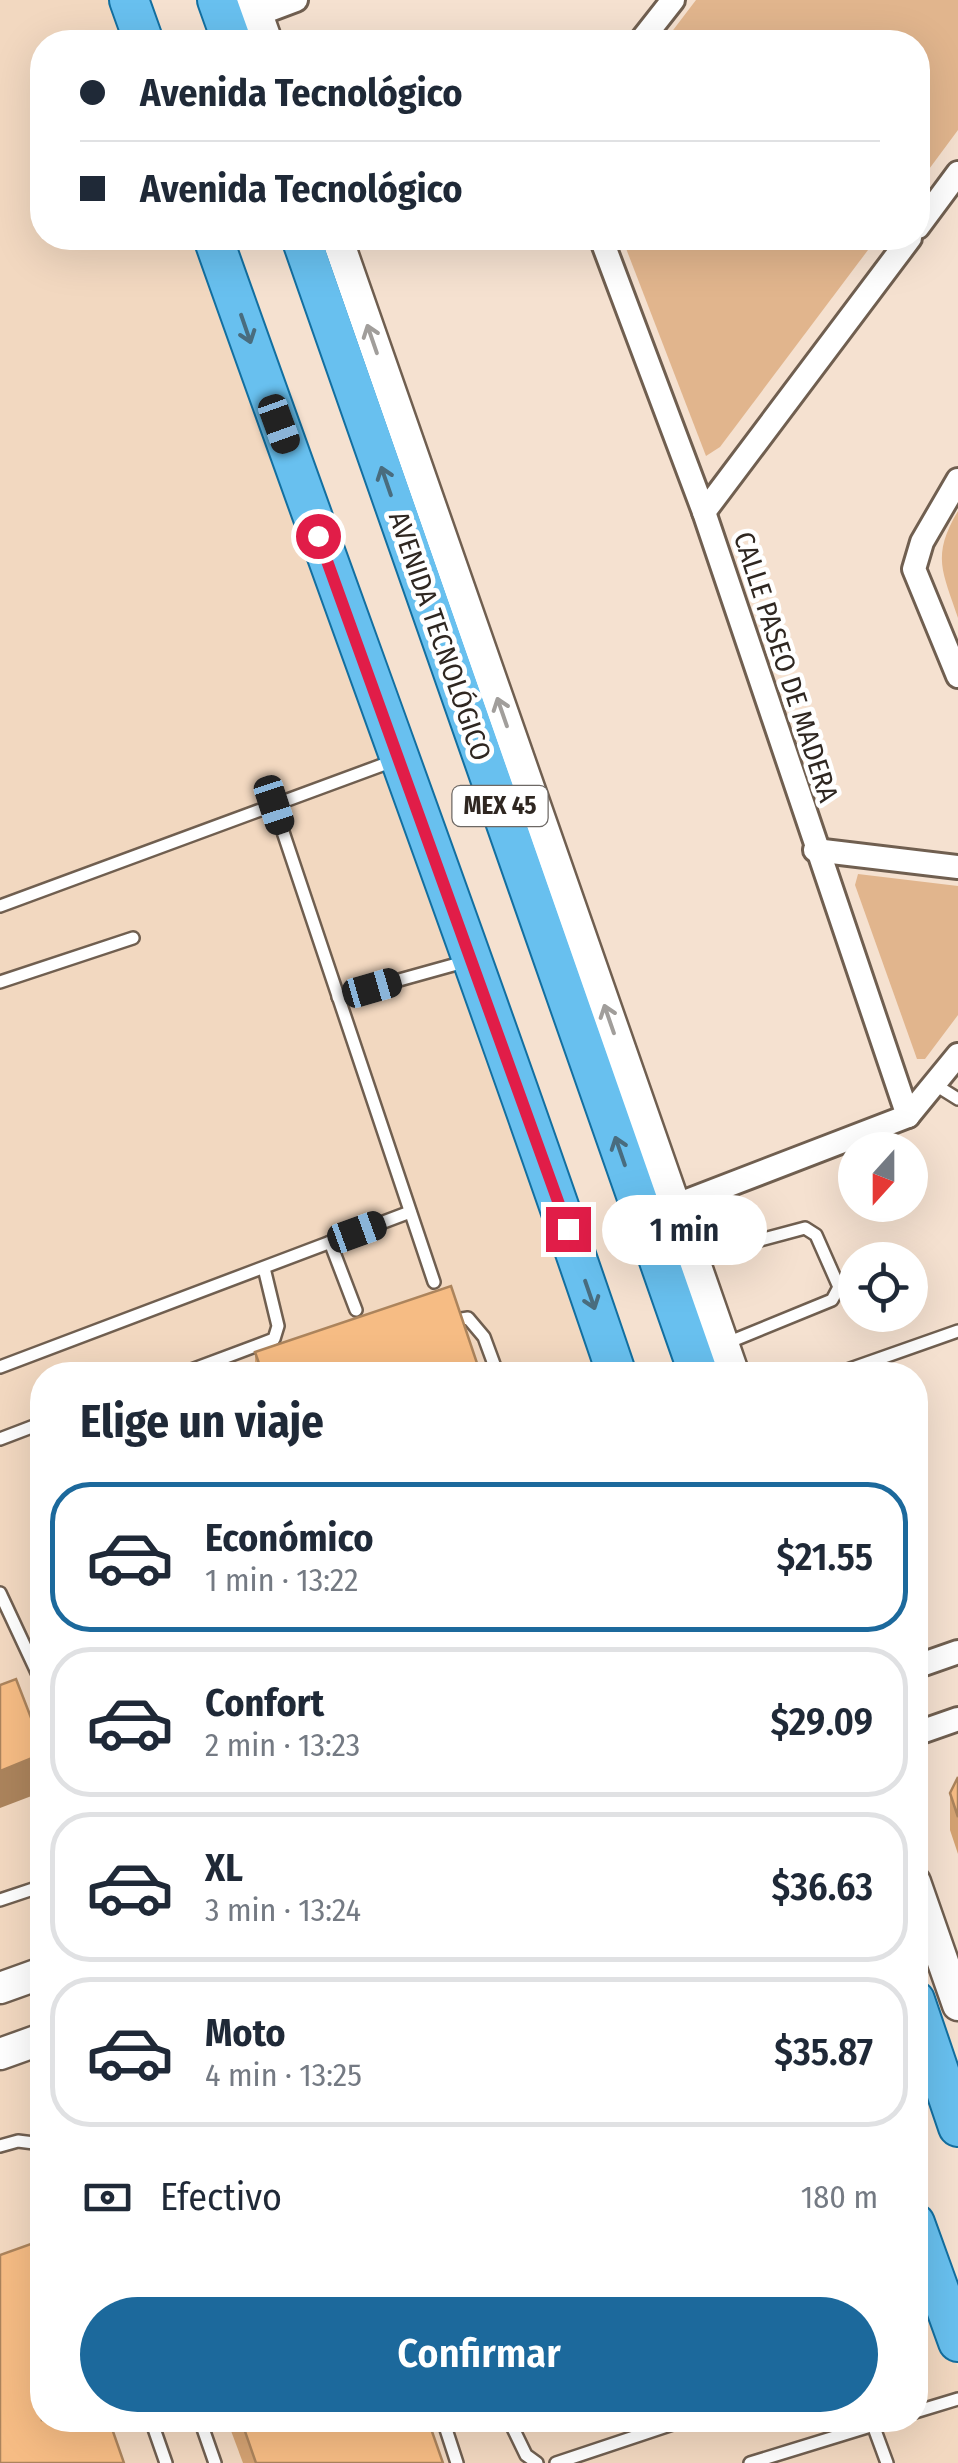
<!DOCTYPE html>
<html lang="es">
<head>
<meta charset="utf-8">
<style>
  :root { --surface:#fff; --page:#f2f2f3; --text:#1f2937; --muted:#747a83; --line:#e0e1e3; --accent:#1c699c }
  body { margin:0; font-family:"Fira Sans Condensed",sans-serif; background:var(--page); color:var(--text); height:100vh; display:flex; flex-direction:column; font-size:38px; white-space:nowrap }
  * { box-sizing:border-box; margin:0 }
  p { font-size:32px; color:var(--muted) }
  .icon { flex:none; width:55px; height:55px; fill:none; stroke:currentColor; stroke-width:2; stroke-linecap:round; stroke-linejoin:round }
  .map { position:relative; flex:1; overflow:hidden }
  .side { position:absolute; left:30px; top:1362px; width:898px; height:1070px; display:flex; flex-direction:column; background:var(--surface); border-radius:40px; box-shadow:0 10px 40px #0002 }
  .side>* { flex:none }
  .banner { position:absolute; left:30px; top:30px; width:900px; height:220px; border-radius:40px; box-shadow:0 10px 40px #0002; display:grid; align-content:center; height:220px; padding:0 50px; background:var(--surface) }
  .needle { width:65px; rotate:201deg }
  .buttons { position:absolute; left:838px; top:1132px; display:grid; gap:20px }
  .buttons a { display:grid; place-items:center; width:90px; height:90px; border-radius:50%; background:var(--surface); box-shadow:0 10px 40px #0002; font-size:50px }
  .end { position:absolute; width:45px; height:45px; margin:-22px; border:12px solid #e11d48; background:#fff; box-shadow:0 0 0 5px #fff }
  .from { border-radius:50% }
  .bubble { position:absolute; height:70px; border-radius:35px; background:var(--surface); box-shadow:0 10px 40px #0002; font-size:32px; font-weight:600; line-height:70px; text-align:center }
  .car { position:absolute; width:30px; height:60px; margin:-30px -15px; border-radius:12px; box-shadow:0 0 8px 2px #0007; background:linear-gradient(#222 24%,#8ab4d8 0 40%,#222 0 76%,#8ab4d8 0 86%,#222 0) }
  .banner b { display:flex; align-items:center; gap:35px; height:95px; font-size:38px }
  .banner b+b { border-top:2px solid var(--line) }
  .banner i { width:25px; height:25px; background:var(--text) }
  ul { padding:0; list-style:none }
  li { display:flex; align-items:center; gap:30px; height:150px; margin:0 20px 15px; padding:0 30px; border:5px solid var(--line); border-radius:40px }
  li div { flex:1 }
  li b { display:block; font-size:38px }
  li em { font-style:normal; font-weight:600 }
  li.selected { border-color:var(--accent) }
  li>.icon { width:90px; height:90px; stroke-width:1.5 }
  h2 { padding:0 50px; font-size:45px; line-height:120px }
  .pay { display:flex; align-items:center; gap:25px; height:110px; padding:0 50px; font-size:38px }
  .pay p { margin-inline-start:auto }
  .primary-button { display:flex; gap:20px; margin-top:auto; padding:20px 50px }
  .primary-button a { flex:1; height:115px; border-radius:60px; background:var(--accent); color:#fff; font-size:40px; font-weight:600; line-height:115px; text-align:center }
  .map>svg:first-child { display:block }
  .built { fill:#f2d8c0 }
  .green { fill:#e1b58d }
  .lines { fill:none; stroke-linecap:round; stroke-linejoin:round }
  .service-casing { stroke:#705f50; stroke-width:16 }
  .minor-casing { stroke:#705f50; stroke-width:28 }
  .tertiary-casing { stroke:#705f50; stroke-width:35 }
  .primary-casing { stroke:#136fa0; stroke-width:42 }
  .service { stroke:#fff; stroke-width:11 }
  .minor { stroke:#fff; stroke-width:22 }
  .tertiary { stroke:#fff; stroke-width:30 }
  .primary { stroke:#68c0ef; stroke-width:38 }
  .wall { fill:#d4a272 }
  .shaded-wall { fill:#ac845c }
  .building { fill:#f6bc84; stroke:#ac845c; stroke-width:2.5 }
  .oneway { stroke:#496c7e }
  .oneway2 { stroke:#a19e9b }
  .route { stroke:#e11d48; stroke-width:12 }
  .labels { text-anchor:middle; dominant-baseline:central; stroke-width:9; stroke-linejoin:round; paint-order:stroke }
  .shield { fill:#fff; stroke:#6d6864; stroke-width:2.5 }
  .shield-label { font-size:25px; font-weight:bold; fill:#2f2721 }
  .street-label { font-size:28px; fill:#2f2721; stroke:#fff }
</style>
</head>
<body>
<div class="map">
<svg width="958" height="2463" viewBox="0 0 958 2463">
  <rect width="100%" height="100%" fill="#f5e1d0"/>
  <polygon class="built" points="0,0 117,0 132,42 42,42 42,238 202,238 608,1375 42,1375 42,2420 915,2420 915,2245 958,2368 958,2463 0,2463"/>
  <g class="green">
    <polygon points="696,0 958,0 958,130 918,184 918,42 664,42"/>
    <polygon points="622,238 877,238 720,447 706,456"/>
    <path d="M958,511v107c-15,-46 -27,-62 0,-107z"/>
    <polygon points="858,874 958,886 958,1015 925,1059 917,1059 855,885"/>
  </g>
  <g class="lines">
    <g class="service-casing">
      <g id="service">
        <polyline points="274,805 434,1282"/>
        <polyline points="0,906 393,761"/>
        <polyline points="0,982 133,938"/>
        <polyline points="338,997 464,962"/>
        <polyline points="934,1084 958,1099"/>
        <polyline points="330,1242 356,1310"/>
        <polyline points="697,1257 805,1228 816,1235 839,1287 832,1300 727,1343"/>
        <polyline points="449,1321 468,1318 484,1337 498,1375"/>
        <polyline points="0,1367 410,1212"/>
        <polyline points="178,1375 274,1339 278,1326 264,1268"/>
        <polyline points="833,1375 958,1331"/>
        <polyline points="0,1439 42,1423"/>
        <polyline points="0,1593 42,1683"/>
        <polyline points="0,1900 42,1886"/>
        <polyline points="0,2146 18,2141 42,2144"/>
        <polyline points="915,2412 958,2399"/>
        <polyline points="151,2420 166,2463"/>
        <polyline points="200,2420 215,2463"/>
        <polyline points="443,2420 457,2463"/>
        <polyline points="509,2420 526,2455 537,2463"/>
        <polyline points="873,2425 887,2463"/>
        <polyline points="556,2463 685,2420"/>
        <polyline points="750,2463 890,2420"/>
      </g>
    </g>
    <g class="minor-casing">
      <g id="minor">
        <polyline points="243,20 296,0"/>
        <polyline points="640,42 673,0"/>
        <polyline points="918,227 958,173"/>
        <polyline points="601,238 704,512 908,1116"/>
        <polyline points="958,480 922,542 914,569 958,676"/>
        <polyline points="704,512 910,238"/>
        <polyline points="815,850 958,867"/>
        <polyline points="674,1206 908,1116 958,1055"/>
        <polyline points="915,1667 958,1652"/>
        <polyline points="915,1734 958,1719"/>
      </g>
    </g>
    <g class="tertiary-casing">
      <g id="tertiary">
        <polyline points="252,0 267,42"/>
        <polyline points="337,238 734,1375"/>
        <polyline points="915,1882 958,2005"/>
        <polyline points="0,1988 42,1973"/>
        <polyline points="0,2054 42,2039"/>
      </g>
    </g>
    <g class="primary-casing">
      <g id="primary">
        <polyline points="129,0 144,42"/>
        <polyline points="217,0 232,42"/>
        <path d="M213,238c134,379 275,756 404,1137"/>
        <polyline points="301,238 699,1375"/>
        <polyline points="915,2000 958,2127"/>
        <polyline points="915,2223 958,2342"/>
      </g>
    </g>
    <use href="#service" class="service"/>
    <use href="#minor" class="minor"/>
    <use href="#tertiary" class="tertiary"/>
    <use href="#primary" class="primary"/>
  </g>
  <g class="wall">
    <polygon points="255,1352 481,1375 255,1375"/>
    <polygon points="958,1777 958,1854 950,1830 950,1793"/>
    <polygon points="227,2420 428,2420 443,2463 243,2463"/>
  </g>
  <polygon class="shaded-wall" points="42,1754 42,1792 0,1808 0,1771"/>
  <g class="building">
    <polygon points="451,1286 481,1375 263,1375 255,1352"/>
    <polygon points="16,1679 42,1746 42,1754 0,1771 0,1685"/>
    <polygon points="958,1777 958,1817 950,1793"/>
    <polygon points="42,2240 42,2420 109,2420 124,2463 0,2463 0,2255"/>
    <polygon points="241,2420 428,2420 443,2463 256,2463"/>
  </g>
  <defs><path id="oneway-shaft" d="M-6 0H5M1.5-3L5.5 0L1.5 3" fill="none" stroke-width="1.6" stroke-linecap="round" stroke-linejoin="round" transform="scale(2.5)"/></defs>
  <g class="oneway">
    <use href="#oneway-shaft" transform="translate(246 329) rotate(71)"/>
    <use href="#oneway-shaft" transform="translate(386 481) rotate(-109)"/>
    <use href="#oneway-shaft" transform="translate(620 1151) rotate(-109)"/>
    <use href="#oneway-shaft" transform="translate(590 1295) rotate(71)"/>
  </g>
  <g class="oneway2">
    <use href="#oneway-shaft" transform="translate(372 339) rotate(-109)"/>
    <use href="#oneway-shaft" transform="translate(502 712) rotate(-109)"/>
    <use href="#oneway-shaft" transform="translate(609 1019) rotate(-109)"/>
  </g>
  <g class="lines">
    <polyline class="route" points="318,536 568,1229"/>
  </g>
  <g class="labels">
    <rect class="shield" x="452.5" y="786" width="95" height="40" rx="8"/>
    <g class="shield-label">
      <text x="500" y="806">MEX 45</text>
    </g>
    <g class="street-label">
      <text transform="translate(440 636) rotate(71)">AVENIDA TECNOLÓGICO</text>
      <text transform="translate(786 667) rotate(72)">CALLE PASEO DE MADERA</text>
    </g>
  </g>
</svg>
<div class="buttons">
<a><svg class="needle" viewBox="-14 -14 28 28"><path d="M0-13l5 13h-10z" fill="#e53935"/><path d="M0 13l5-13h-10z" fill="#747a83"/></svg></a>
<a><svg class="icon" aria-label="locate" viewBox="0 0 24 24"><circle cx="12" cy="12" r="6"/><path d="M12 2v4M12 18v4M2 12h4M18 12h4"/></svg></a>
</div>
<i class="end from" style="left:318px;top:536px"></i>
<i class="end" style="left:568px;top:1229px"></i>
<div class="bubble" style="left:602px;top:1195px;width:165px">1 min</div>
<i class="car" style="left:279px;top:424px;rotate:160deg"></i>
<i class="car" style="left:274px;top:805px;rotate:162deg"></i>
<i class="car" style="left:372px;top:988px;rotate:74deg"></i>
<i class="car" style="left:357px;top:1232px;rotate:70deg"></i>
<div class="banner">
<b><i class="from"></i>Avenida Tecnológico</b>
<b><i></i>Avenida Tecnológico</b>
</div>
<section class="side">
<h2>Elige un viaje</h2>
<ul>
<li class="selected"><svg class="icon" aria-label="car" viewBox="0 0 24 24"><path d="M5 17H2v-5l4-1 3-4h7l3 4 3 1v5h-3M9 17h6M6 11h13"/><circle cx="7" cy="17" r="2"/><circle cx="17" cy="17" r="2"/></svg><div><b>Económico</b><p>1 min · 13:22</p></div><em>$21.55</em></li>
<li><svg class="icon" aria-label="car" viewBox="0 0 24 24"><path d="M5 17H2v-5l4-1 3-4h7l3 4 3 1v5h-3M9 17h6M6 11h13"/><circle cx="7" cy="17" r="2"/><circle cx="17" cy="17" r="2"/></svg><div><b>Confort</b><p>2 min · 13:23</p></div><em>$29.09</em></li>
<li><svg class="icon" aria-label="car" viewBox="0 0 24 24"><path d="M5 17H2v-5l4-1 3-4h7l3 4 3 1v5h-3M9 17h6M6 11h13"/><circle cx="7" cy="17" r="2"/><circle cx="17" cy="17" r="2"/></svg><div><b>XL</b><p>3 min · 13:24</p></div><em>$36.63</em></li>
<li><svg class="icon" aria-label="car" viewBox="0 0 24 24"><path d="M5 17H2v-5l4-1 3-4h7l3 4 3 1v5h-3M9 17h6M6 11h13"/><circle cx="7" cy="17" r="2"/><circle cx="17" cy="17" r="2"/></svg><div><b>Moto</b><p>4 min · 13:25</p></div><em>$35.87</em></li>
</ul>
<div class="pay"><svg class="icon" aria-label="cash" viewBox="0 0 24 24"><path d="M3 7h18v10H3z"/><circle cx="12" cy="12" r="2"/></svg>Efectivo<p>180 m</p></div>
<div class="primary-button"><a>Confirmar</a></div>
</section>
</div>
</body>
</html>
